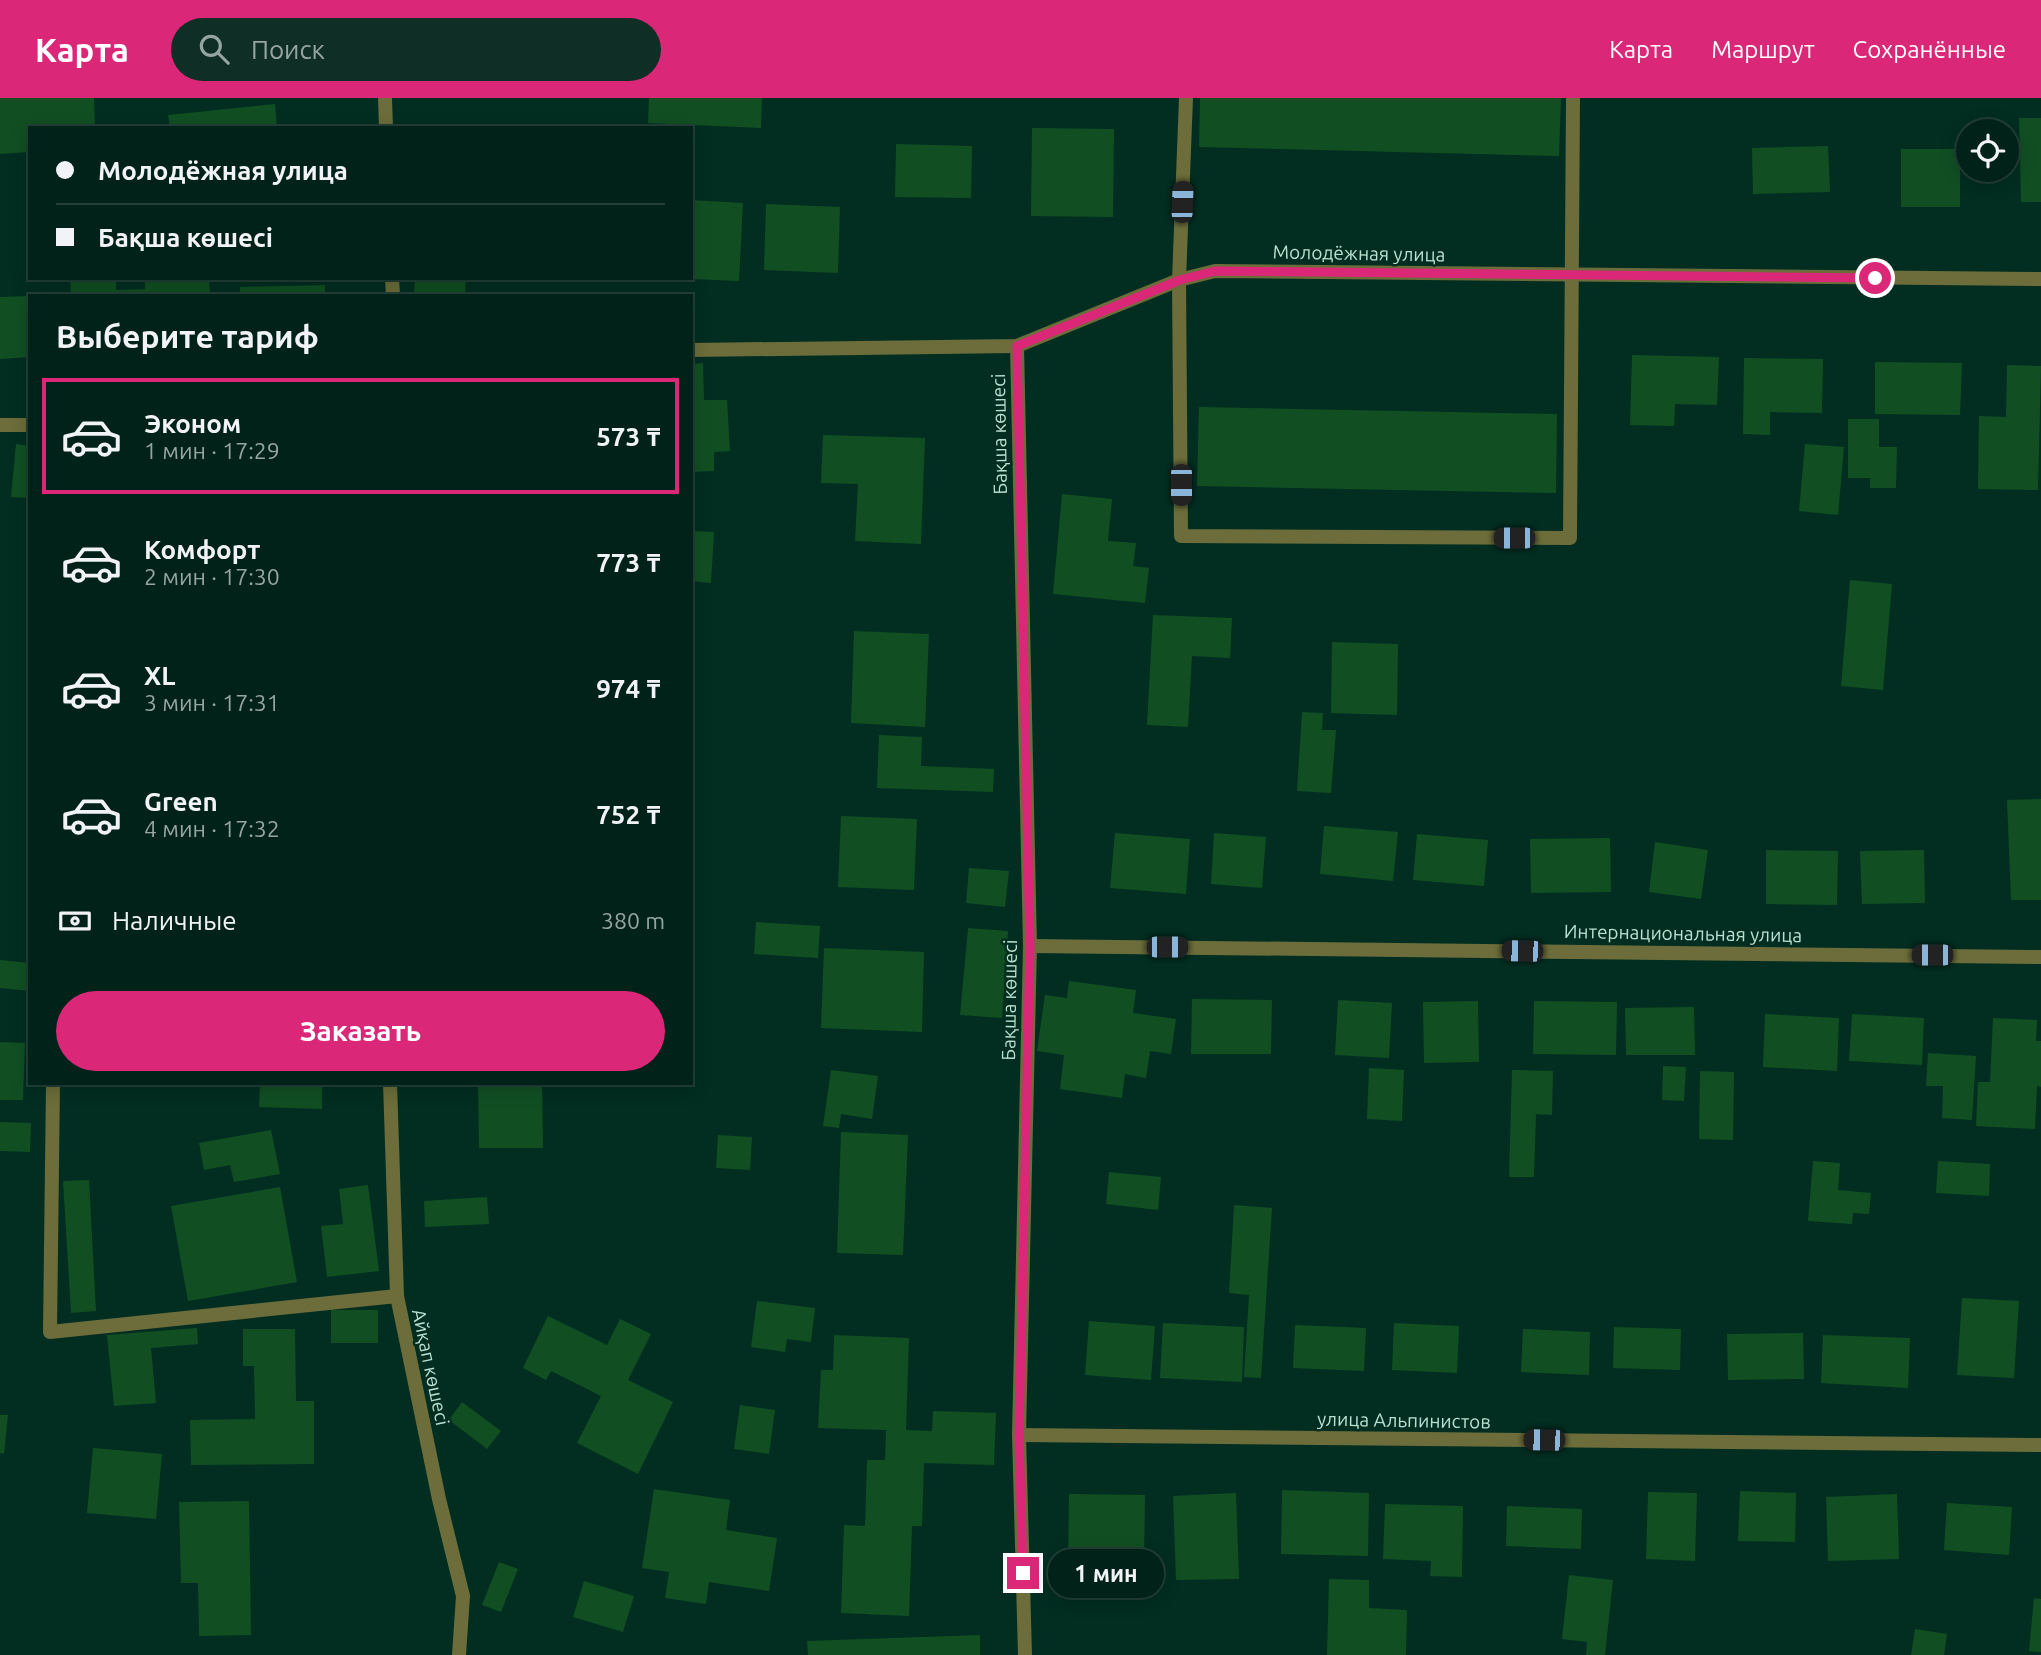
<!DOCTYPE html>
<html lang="ru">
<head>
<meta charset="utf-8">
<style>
  :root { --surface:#012219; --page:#0f2f26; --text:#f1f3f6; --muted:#96a4a2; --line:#233f38; --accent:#db2777 }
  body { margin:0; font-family:Ubuntu,sans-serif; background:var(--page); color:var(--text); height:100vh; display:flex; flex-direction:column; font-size:26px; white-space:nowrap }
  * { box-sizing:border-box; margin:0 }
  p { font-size:23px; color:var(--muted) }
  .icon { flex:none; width:38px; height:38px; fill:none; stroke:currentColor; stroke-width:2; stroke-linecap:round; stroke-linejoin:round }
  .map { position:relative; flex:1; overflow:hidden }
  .details { position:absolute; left:28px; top:196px; width:665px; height:791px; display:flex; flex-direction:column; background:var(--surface); border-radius:0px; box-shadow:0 4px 18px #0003,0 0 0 2px var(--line) }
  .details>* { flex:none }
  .hud { position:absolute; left:28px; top:28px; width:665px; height:154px; border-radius:0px; box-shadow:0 4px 18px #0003,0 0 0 2px var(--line); display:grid; align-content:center; height:154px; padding:0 28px; background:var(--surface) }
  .tools { position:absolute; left:1956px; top:21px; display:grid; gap:14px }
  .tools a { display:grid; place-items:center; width:63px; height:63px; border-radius:50%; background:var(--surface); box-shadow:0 4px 18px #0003,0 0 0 2px var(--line); font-size:35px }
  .end { position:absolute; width:32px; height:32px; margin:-16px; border:9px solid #db2777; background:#fff; box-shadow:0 0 0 4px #fff }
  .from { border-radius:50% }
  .bubble { position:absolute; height:49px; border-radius:24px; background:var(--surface); box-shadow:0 4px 18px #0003,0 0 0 2px var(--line); font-size:23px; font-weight:700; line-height:49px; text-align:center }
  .car { position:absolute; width:21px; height:42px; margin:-21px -10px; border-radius:9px; box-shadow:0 0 5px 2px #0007; background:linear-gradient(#222 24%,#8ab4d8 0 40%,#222 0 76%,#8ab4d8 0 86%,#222 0) }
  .hud b { display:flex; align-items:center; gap:24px; height:66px; font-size:26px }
  .hud b+b { border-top:2px solid var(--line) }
  .hud i { width:18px; height:18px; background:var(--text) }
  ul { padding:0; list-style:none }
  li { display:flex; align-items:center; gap:21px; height:116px; margin:0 14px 10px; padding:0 14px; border:4px solid transparent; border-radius:0px }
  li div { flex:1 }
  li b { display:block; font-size:26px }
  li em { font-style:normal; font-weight:700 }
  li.active { border-color:var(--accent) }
  li>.icon { width:63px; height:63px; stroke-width:1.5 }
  h2 { padding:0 28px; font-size:32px; line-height:84px }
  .pay { display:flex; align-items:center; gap:18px; height:77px; padding:0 28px; font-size:26px }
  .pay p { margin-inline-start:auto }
  .action { display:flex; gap:14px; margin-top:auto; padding:14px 28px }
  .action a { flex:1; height:80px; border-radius:42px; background:var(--accent); color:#fff; font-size:28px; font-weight:700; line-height:80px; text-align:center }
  header { display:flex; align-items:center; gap:42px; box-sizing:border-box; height:98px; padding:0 35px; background:var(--accent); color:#fff }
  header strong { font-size:33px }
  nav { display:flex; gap:38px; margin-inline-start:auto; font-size:24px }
  .search { width:490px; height:63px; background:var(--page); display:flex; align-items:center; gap:18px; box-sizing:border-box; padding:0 24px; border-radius:38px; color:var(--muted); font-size:26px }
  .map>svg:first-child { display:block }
  .building { fill:#114f23 }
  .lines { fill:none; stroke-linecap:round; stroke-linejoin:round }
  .lane { stroke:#6c6d3a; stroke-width:14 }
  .street { stroke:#6c6d3a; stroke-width:14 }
  .route { stroke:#db2777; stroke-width:9 }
  .labels { text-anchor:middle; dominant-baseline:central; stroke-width:5; stroke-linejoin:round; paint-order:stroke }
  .street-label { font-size:19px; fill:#badfd0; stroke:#012e21 }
</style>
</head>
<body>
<header>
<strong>Карта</strong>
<div class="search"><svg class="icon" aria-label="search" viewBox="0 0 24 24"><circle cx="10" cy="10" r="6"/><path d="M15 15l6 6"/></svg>Поиск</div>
<nav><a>Карта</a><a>Маршрут</a><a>Сохранённые</a></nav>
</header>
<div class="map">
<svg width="2041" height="1557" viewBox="0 0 2041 1557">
  <rect width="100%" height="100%" fill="#012e21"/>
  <g class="building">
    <polygon points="0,0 94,0 95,30 30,30 30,54 0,56"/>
    <polygon points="649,0 762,0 761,30 648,25"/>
    <polygon points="1200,0 1561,0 1559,58 1199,49"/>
    <polygon points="275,6 277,30 170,30 168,17"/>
    <polygon points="2019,20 2041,20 2041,104 2021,104"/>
    <polygon points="1032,30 1114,31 1113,119 1031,118"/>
    <polygon points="896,46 972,48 971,100 895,99"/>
    <polygon points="1828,48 1830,94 1753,96 1752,50"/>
    <rect x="1901" y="51" width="59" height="58"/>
    <polygon points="691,102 743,105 739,183 691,181"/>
    <polygon points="766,106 840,109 838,175 764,172"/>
    <polygon points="70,180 116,180 116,192 145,191 145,180 209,180 210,198 71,198"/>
    <polygon points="415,180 466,180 465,198 414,197"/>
    <polygon points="325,187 325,198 240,198 240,189"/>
    <polygon points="30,198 30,259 0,261 0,199"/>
    <polygon points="1632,257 1719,259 1717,307 1675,306 1674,328 1630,327"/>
    <polygon points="1744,260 1823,261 1822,315 1770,314 1770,337 1743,336"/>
    <polygon points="1875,264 1962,265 1960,317 1875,316"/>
    <polygon points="703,265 704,302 727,302 730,353 714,354 714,373 691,374 691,266"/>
    <polygon points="2007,267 2041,268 2038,392 1978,391 1979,318 2006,319"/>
    <polygon points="1199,309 1557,316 1556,395 1197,388"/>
    <polygon points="1848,321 1879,321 1879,349 1897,349 1896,390 1870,390 1870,380 1848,380"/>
    <polygon points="823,337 925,340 921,446 855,443 858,386 821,385"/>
    <polygon points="16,346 30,348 30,400 11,399"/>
    <polygon points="1805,346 1844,349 1838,417 1799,413"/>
    <polygon points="1062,396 1112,401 1108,443 1136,445 1133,468 1149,470 1145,505 1053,496"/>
    <polygon points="691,433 714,434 711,485 691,483"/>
    <polygon points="1850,482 1892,486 1883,592 1841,588"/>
    <polygon points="1153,517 1232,520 1230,560 1192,558 1188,629 1147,627"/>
    <polygon points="854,533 929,536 925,629 851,625"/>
    <polygon points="1332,544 1398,546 1397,617 1331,615"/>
    <polygon points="1302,614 1323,615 1322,632 1336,632 1331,695 1297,693"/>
    <polygon points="879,637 922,639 921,668 994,671 993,694 877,690"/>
    <polygon points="2041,701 2041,802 2011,802 2007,702"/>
    <polygon points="841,718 917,721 914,792 838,789"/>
    <polygon points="1324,728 1398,734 1393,783 1320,776"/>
    <polygon points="1115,735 1190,741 1186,796 1110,790"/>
    <polygon points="1214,735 1266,739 1262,790 1211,786"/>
    <polygon points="1417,736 1488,742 1484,788 1413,782"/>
    <polygon points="1610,740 1611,794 1531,795 1530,741"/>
    <polygon points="1655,744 1708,752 1701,801 1649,794"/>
    <polygon points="1766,752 1838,753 1837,807 1766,806"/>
    <polygon points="1924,752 1925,805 1862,806 1860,753"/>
    <polygon points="969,770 1009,773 1005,809 966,805"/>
    <polygon points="756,824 820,828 818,860 754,856"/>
    <polygon points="968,830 1008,833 1002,920 960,917"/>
    <polygon points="824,850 924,854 922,934 821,930"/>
    <polygon points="0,862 30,865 30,893 0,890"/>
    <polygon points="1069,883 1136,892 1133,915 1176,921 1171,956 1150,953 1146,980 1125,976 1122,1000 1060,991 1064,957 1037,953 1045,897 1067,900"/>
    <polygon points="1192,901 1272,902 1271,956 1191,956"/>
    <polygon points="1338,902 1392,905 1389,960 1335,957"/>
    <polygon points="1478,903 1479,964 1424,965 1423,904"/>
    <polygon points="1534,903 1617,904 1616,957 1533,956"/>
    <polygon points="1694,909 1695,957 1626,957 1625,910"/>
    <polygon points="1765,916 1839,920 1837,973 1763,969"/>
    <polygon points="1852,916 1924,920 1922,967 1849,963"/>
    <polygon points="1993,920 2037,922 2036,943 2041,943 2041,989 2037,988 2035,1031 1976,1028 1978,984 1990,984"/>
    <polygon points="0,944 25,945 23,1002 0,1002"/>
    <polygon points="1928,955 1976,958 1972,1022 1942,1020 1943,988 1926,988"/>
    <polygon points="1663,968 1686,969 1684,1003 1662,1002"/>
    <polygon points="1369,970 1404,972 1402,1023 1367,1021"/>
    <polygon points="831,972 878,978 872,1021 841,1016 839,1030 823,1028"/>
    <polygon points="1512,972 1553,973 1552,1017 1536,1016 1534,1079 1509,1079"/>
    <polygon points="1700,973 1734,974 1733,1042 1699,1041"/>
    <polygon points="260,985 322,985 322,1011 259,1009"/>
    <polygon points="478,985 542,985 543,1050 479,1050"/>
    <polygon points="0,1024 31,1025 30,1054 0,1053"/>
    <polygon points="271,1032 280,1076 234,1084 230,1067 204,1072 199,1045"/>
    <polygon points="841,1034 908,1037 903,1157 837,1155"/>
    <polygon points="718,1037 752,1039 750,1072 716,1070"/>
    <polygon points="1813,1063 1840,1065 1838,1092 1871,1095 1869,1116 1853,1115 1852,1126 1808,1123"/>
    <polygon points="1938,1063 1990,1066 1989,1098 1936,1095"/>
    <polygon points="1109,1074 1161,1079 1158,1112 1106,1106"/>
    <polygon points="89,1082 96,1213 71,1215 63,1083"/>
    <polygon points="368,1087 379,1173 327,1179 321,1128 343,1126 339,1091"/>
    <polygon points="280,1089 297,1184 188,1203 171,1108"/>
    <polygon points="487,1099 489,1126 425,1129 424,1103"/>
    <polygon points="1234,1107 1272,1110 1261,1280 1244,1279 1249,1197 1229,1195"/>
    <polygon points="1962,1200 2019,1203 2014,1280 1957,1277"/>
    <polygon points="757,1203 815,1210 811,1244 787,1241 785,1254 751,1249"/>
    <rect x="331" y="1212" width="47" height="33"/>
    <polygon points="548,1218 607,1247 620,1221 651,1236 628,1282 673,1304 638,1376 577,1345 601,1298 551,1273 546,1282 523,1270"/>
    <polygon points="1089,1223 1155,1228 1151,1282 1085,1277"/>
    <polygon points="1163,1225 1244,1229 1242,1284 1160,1280"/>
    <polygon points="1394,1225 1459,1228 1457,1275 1392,1272"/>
    <polygon points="1295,1227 1366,1230 1364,1273 1293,1270"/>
    <polygon points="1614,1229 1681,1231 1680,1272 1613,1270"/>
    <polygon points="197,1230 198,1246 151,1250 156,1305 114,1308 107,1237"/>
    <polygon points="243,1231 295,1231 296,1303 314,1303 314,1366 191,1367 190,1322 255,1321 254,1268 243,1268"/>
    <polygon points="1523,1231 1590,1234 1589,1277 1521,1274"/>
    <polygon points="1803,1235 1804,1281 1728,1282 1727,1236"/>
    <polygon points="834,1237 909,1240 906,1332 932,1333 933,1313 996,1315 994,1367 924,1365 922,1428 912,1428 909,1518 841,1515 844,1427 865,1428 867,1362 885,1362 886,1332 818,1330 821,1272 833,1272"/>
    <polygon points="1823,1237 1910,1240 1908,1290 1821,1285"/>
    <polygon points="462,1304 501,1333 487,1351 449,1322"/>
    <polygon points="740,1307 775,1312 769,1356 734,1351"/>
    <polygon points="0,1317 8,1317 4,1356 0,1355"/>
    <polygon points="93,1350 162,1356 156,1421 87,1415"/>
    <polygon points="654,1391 730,1402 726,1432 777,1440 769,1493 709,1484 706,1506 665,1500 669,1474 642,1470"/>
    <polygon points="1282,1392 1369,1395 1368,1458 1281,1456"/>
    <polygon points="1740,1393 1796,1395 1795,1444 1738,1443"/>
    <polygon points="1648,1394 1697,1395 1695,1463 1646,1461"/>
    <polygon points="1236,1395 1239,1481 1176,1482 1173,1398"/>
    <polygon points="1069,1396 1145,1397 1144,1473 1068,1472"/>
    <polygon points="1897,1396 1899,1461 1828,1463 1826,1399"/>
    <polygon points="249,1403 251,1537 199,1538 198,1485 181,1485 179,1404"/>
    <polygon points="1947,1405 2012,1409 2009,1457 1944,1452"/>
    <polygon points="1385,1406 1463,1408 1462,1479 1430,1478 1431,1463 1383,1461"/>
    <polygon points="1507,1408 1582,1411 1581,1451 1506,1448"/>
    <polygon points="499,1464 518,1471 501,1514 482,1507"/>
    <polygon points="1569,1477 1613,1482 1605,1557 1586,1557 1587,1544 1562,1541"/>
    <polygon points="1329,1481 1369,1482 1369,1510 1407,1512 1406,1557 1327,1557"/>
    <polygon points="584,1483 634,1498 623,1534 573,1519"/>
    <polygon points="2034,1500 2041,1501 2041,1554 2029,1553"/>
    <polygon points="1915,1531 1947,1536 1944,1557 1911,1557"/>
    <polygon points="980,1537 980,1557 808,1557 807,1543"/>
  </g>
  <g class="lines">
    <polyline class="lane" points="1186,0 1179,182 1181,438 1570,440 1573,0"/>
    <g class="street">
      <polyline points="385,0 386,30"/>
      <polyline points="392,180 393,198"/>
      <polyline points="1017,248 1030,848 1019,1337 1025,1557"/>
      <polyline points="691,252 1017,248 1179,182 1215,173 2041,181"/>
      <polyline points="0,327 30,327"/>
      <polyline points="1030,848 2041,859"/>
      <polyline points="53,985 50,1234 397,1198"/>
      <polyline points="390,985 397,1198 439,1401 463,1498 459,1557"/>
      <polyline points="1019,1337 2041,1347"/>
    </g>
  </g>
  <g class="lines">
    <polyline class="route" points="1023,1475 1019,1338 1030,848 1017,248 1180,182 1215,173 1875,180"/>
  </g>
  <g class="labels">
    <g class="street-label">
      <text transform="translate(1359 155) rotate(1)">Молодёжная улица</text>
      <text transform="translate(999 336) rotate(-91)">Бақша көшесі</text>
      <text transform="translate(1683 835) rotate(1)">Интернациональная улица</text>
      <text transform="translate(1009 902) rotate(-89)">Бақша көшесі</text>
      <text transform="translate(431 1269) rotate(78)">Айқап көшесі</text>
      <text transform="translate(1404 1322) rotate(1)">улица Альпинистов</text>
    </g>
  </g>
</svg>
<div class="tools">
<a><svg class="icon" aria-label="locate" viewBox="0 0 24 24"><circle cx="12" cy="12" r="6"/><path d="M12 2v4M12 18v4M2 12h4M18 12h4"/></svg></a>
</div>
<i class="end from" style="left:1875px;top:180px"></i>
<i class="end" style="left:1023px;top:1475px"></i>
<div class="bubble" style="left:1048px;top:1451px;width:116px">1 мин</div>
<i class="car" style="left:1182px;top:104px;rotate:2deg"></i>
<i class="car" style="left:1181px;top:387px;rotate:180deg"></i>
<i class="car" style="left:1514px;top:440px;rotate:270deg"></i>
<i class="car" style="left:1167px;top:849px;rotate:90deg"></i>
<i class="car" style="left:1522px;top:853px;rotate:271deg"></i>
<i class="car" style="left:1932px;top:857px;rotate:270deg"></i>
<i class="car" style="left:1544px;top:1342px;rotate:271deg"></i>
<div class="hud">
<b><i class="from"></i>Молодёжная улица</b>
<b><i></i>Бақша көшесі</b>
</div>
<section class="details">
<h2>Выберите тариф</h2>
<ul>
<li class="active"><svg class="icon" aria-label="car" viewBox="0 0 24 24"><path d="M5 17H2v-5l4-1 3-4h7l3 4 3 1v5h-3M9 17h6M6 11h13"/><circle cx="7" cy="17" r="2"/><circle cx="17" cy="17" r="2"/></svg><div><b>Эконом</b><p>1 мин · 17:29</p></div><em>573 ₸</em></li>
<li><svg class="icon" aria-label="car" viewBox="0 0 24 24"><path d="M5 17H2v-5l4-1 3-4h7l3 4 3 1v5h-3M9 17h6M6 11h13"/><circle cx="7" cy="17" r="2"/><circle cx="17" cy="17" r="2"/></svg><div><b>Комфорт</b><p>2 мин · 17:30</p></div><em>773 ₸</em></li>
<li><svg class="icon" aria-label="car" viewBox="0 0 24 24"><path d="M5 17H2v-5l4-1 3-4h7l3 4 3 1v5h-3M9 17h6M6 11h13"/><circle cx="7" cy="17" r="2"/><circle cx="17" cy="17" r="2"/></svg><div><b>XL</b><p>3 мин · 17:31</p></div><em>974 ₸</em></li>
<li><svg class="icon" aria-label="car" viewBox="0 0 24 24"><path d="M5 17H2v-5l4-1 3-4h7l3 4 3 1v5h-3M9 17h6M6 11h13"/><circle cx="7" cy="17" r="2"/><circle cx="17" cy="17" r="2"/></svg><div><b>Green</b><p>4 мин · 17:32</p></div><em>752 ₸</em></li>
</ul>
<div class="pay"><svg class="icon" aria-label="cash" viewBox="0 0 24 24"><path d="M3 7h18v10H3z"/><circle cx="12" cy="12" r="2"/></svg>Наличные<p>380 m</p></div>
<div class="action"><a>Заказать</a></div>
</section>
</div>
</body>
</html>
